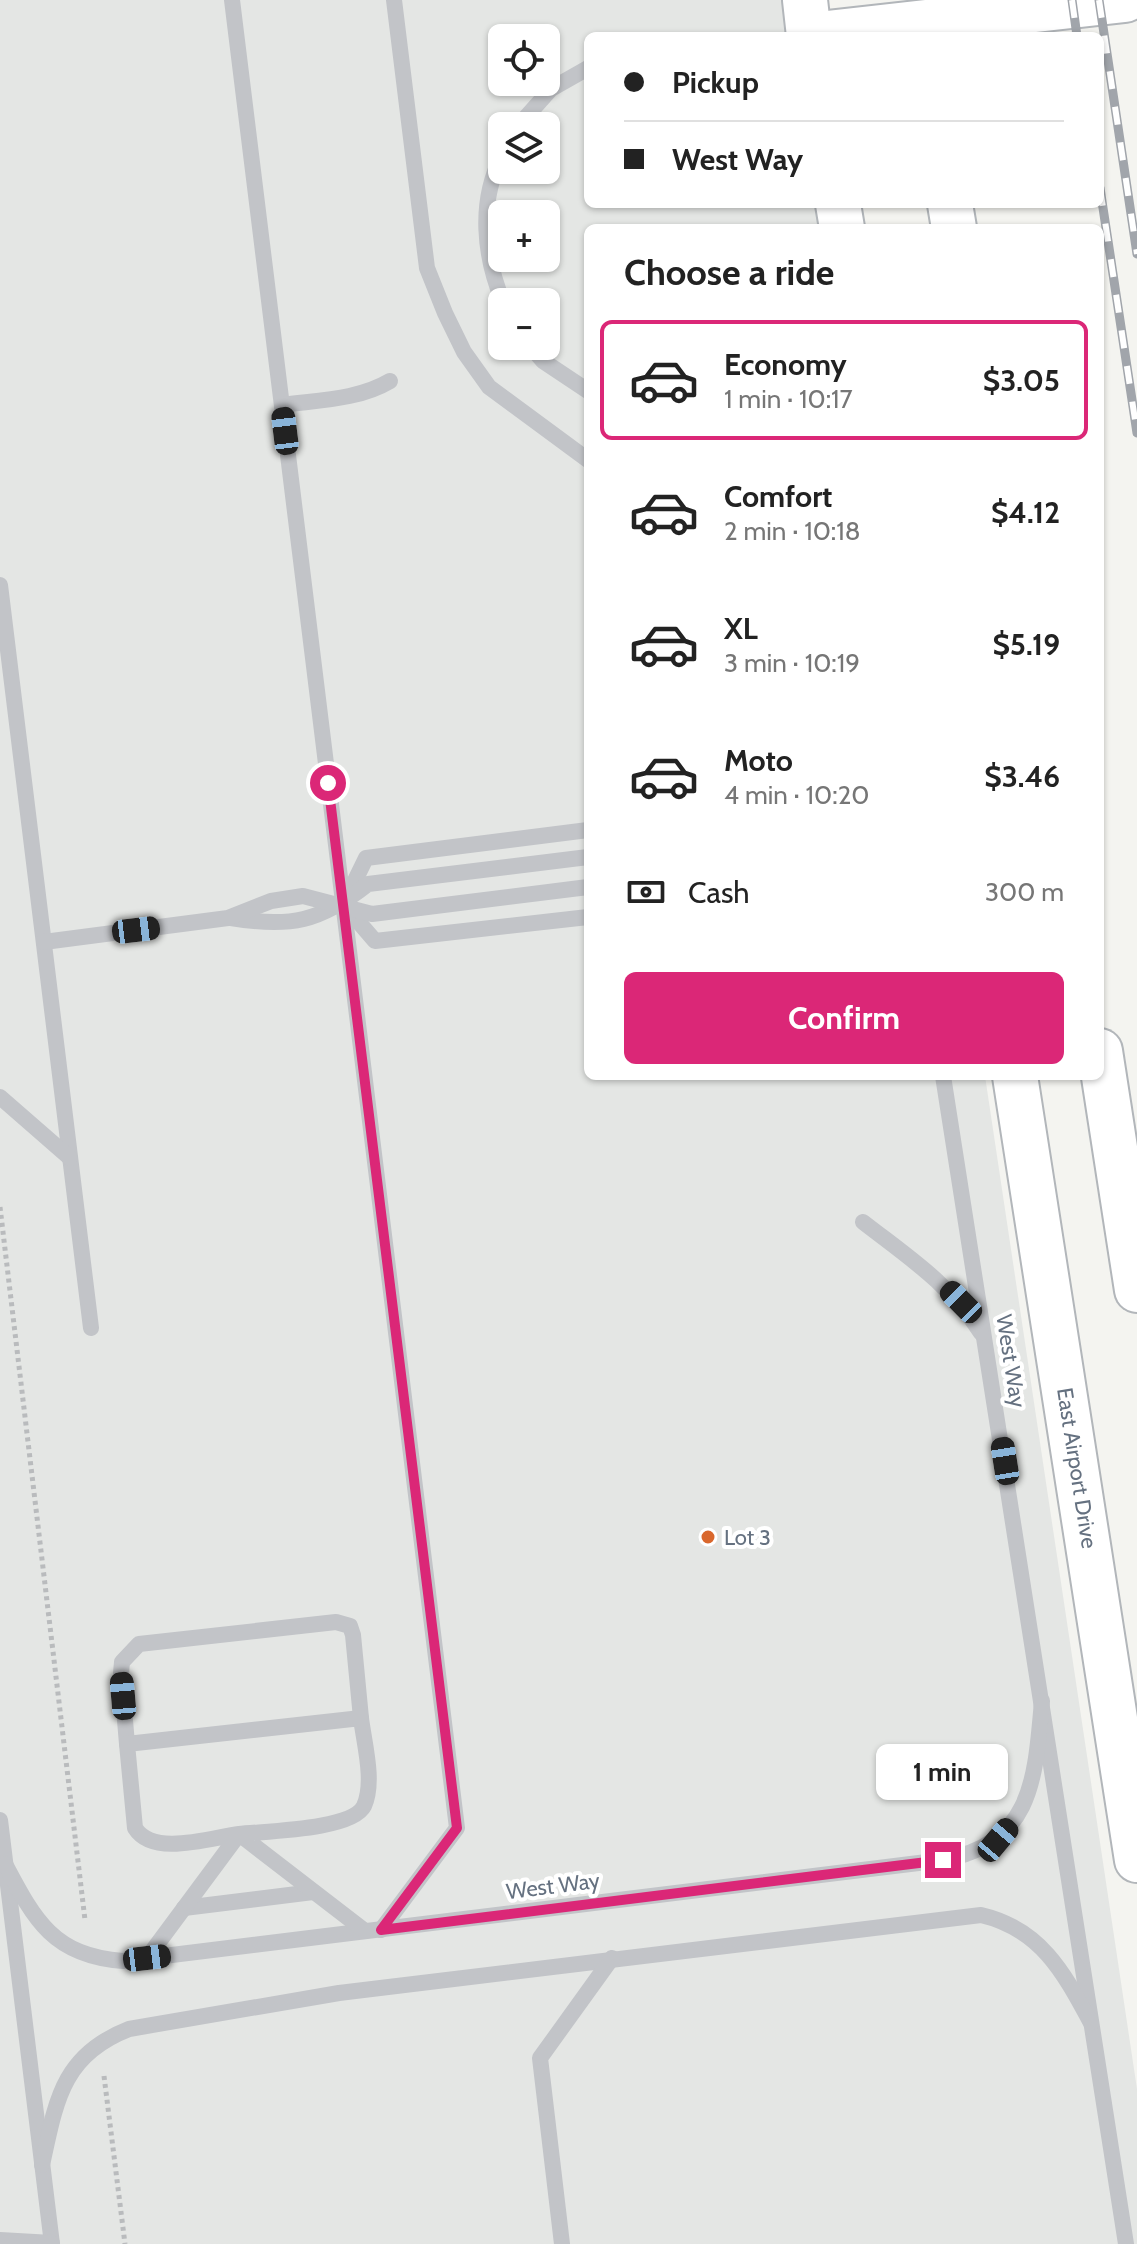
<!DOCTYPE html>
<html lang="en">
<head>
<meta charset="utf-8">
<style>
  :root { --surface:#fff; --page:#f2f2f2; --text:#222; --muted:#767676; --line:#e0e0e0; --accent:#db2777 }
  body { margin:0; font-family:Cabin,sans-serif; background:var(--page); color:var(--text); height:100vh; display:flex; flex-direction:column; font-size:30px; white-space:nowrap }
  * { box-sizing:border-box; margin:0 }
  p { font-size:26px; color:var(--muted) }
  .icon { flex:none; width:44px; height:44px; fill:none; stroke:currentColor; stroke-width:2; stroke-linecap:round; stroke-linejoin:round }
  .map { position:relative; flex:1; overflow:hidden }
  .sheet { position:absolute; left:584px; top:224px; width:520px; height:856px; display:flex; flex-direction:column; background:var(--surface); border-radius:12px; box-shadow:0 2px 6px #0004 }
  .sheet>* { flex:none }
  .hud { position:absolute; left:584px; top:32px; width:520px; height:176px; border-radius:12px; box-shadow:0 2px 6px #0004; display:grid; align-content:center; height:176px; padding:0 40px; background:var(--surface) }
  .tools { position:absolute; left:488px; top:24px; display:grid; gap:16px }
  .tools a { display:grid; place-items:center; width:72px; height:72px; border-radius:12px; background:var(--surface); box-shadow:0 2px 6px #0004; font-size:40px }
  .end { position:absolute; width:36px; height:36px; margin:-18px; border:10px solid #db2777; background:#fff; box-shadow:0 0 0 4px #fff }
  .from { border-radius:50% }
  .bubble { position:absolute; height:56px; border-radius:12px; background:var(--surface); box-shadow:0 2px 6px #0004; font-size:26px; font-weight:800; line-height:56px; text-align:center }
  .car { position:absolute; width:24px; height:48px; margin:-24px -12px; border-radius:10px; box-shadow:0 0 6px 2px #0007; background:linear-gradient(#222 24%,#8ab4d8 0 40%,#222 0 76%,#8ab4d8 0 86%,#222 0) }
  .hud b { display:flex; align-items:center; gap:28px; height:76px; font-size:30px }
  .hud b+b { border-top:2px solid var(--line) }
  .hud i { width:20px; height:20px; background:var(--text) }
  ul { padding:0; list-style:none }
  li { display:flex; align-items:center; gap:24px; height:120px; margin:0 16px 12px; padding:0 24px; border:4px solid transparent; border-radius:12px }
  li div { flex:1 }
  li b { display:block; font-size:30px }
  li em { font-style:normal; font-weight:800 }
  li.active { border-color:var(--accent) }
  li>.icon { width:72px; height:72px; stroke-width:1.5 }
  h2 { padding:0 40px; font-size:36px; line-height:96px }
  .pay { display:flex; align-items:center; gap:20px; height:88px; padding:0 40px; font-size:30px }
  .pay p { margin-inline-start:auto }
  .action { display:flex; gap:16px; margin-top:auto; padding:16px 40px }
  .action a { flex:1; height:92px; border-radius:12px; background:var(--accent); color:#fff; font-size:32px; font-weight:800; line-height:92px; text-align:center }
  .map>svg:first-child { display:block }
  .built { fill:#e4e6e4; fill-rule:evenodd }
  .lines { fill:none; stroke-linecap:round; stroke-linejoin:round }
  .secondary-casing { stroke:#b2b6ba; stroke-width:48 }
  .path { stroke:#b9bbbd; stroke-width:5; stroke-dasharray:4 4; stroke-linecap:butt }
  .service { stroke:#c2c4c8; stroke-width:16 }
  .secondary { stroke:#fff; stroke-width:44 }
  .rail-casing { stroke:#a1a5ab; stroke-width:9 }
  .rail { stroke:#fff; stroke-width:6; stroke-dasharray:18; stroke-linecap:butt }
  .route { stroke:#db2777; stroke-width:10 }
  .poi-dot { fill:#d9672c; stroke:#fff; stroke-width:3 }
  .labels { text-anchor:middle; dominant-baseline:central; stroke-width:8; stroke-linejoin:round; paint-order:stroke }
  .street-label { font-size:22px; fill:#657180; stroke:#fff }
  .poi-label { font-size:22px; fill:#657180; stroke:#fff; text-anchor:start }
</style>
</head>
<body>
<div class="map">
<svg width="1137" height="2244" viewBox="0 0 1137 2244">
  <rect width="100%" height="100%" fill="#f4f4f0"/>
  <path class="built" d="M0,0h784l5,36h-201v168h227l3,24h-230v848h397l152,1013v155h-1137zM502,38h44v44h-44zM502,126h44v44h-44zM502,214h44v44h-44zM502,302h44v44h-44z"/>
  <g class="lines">
    <g class="secondary-casing">
      <g id="secondary">
        <polyline points="805,0 809,36"/>
        <polyline points="809,35 1125,0"/>
        <polyline points="838,204 842,228"/>
        <polyline points="950,204 954,228"/>
        <polyline points="1100,1051 1137,1290"/>
        <polyline points="1015,1076 1137,1860"/>
      </g>
    </g>
    <g class="path">
      <polyline points="0,1207 85,1920"/>
      <polyline points="104,2076 125,2244"/>
    </g>
    <g class="service">
      <polyline points="232,0 457,1828 381,1930"/>
      <polyline points="394,0 427,268 445,313 464,352 489,387 588,460"/>
      <polyline points="518,126 551,89 588,68"/>
      <path d="M502,156c-24,46 -18,100 1,146"/>
      <polyline points="530,346 543,361 588,391"/>
      <path d="M282,405c36,-5 76,-5 108,-24"/>
      <polyline points="0,585 91,1328"/>
      <polyline points="346,899 366,858 588,830"/>
      <polyline points="344,905 375,941 588,917"/>
      <path d="M231,918c59,10 89,4 137,-34l220,-27"/>
      <polyline points="44,942 228,918 271,901 303,896 372,914 588,887"/>
      <polyline points="943,1076 1126,2244"/>
      <polyline points="0,1097 70,1158"/>
      <path d="M863,1222c45,35 87,62 118,111"/>
      <polyline points="127,1744 121,1673 122,1662 139,1644 336,1622 350,1626 353,1635 361,1718"/>
      <polyline points="0,1820 52,2244"/>
      <path d="M5,1864c30,57 49,92 118,97l820,-101c90,-17 92,-81 99,-159"/>
      <polyline points="184,1908 313,1892"/>
      <path d="M147,1958l92,-124c26,-3 113,-4 125,-28 11,-24 0,-63 -3,-88l-234,26 8,84c18,29 75,10 104,6l126,97"/>
      <path d="M42,2165c14,-64 20,-110 87,-136l210,-36 642,-78c60,14 83,58 110,108"/>
      <polyline points="0,2240 52,2243"/>
      <polyline points="562,2244 540,2058 612,1958"/>
    </g>
    <use href="#secondary" class="secondary"/>
    <g class="rail-casing">
      <g id="rail">
        <polyline points="1072,0 1077,36"/>
        <polyline points="1099,0 1137,254"/>
        <polyline points="1100,188 1137,433"/>
      </g>
    </g>
    <use href="#rail" class="rail"/>
  </g>
  <g class="lines">
    <polyline class="route" points="328,783 457,1828 381,1930 943,1860"/>
  </g>
  <circle class="poi-dot" cx="708" cy="1537" r="8"/>
  <g class="labels">
    <g class="street-label">
      <text transform="translate(1011 1361) rotate(81)">West Way</text>
      <text transform="translate(1077 1468) rotate(81)">East Airport Drive</text>
      <text transform="translate(553 1886) rotate(-7)">West Way</text>
    </g>
    <g class="poi-label">
      <text x="724" y="1537">Lot 3</text>
    </g>
  </g>
</svg>
<div class="tools">
<a><svg class="icon" aria-label="locate" viewBox="0 0 24 24"><circle cx="12" cy="12" r="6"/><path d="M12 2v4M12 18v4M2 12h4M18 12h4"/></svg></a>
<a><svg class="icon" aria-label="layers" viewBox="0 0 24 24"><path d="M12 4l9 5-9 5-9-5zM3 14l9 5 9-5"/></svg></a>
<a>+</a>
<a>−</a>
</div>
<i class="end from" style="left:328px;top:783px"></i>
<i class="end" style="left:943px;top:1860px"></i>
<div class="bubble" style="left:876px;top:1744px;width:132px">1 min</div>
<i class="car" style="left:285px;top:431px;rotate:353deg"></i>
<i class="car" style="left:136px;top:930px;rotate:83deg"></i>
<i class="car" style="left:961px;top:1302px;rotate:315deg"></i>
<i class="car" style="left:1005px;top:1461px;rotate:351deg"></i>
<i class="car" style="left:123px;top:1696px;rotate:355deg"></i>
<i class="car" style="left:998px;top:1840px;rotate:40deg"></i>
<i class="car" style="left:147px;top:1958px;rotate:83deg"></i>
<div class="hud">
<b><i class="from"></i>Pickup</b>
<b><i></i>West Way</b>
</div>
<section class="sheet">
<h2>Choose a ride</h2>
<ul>
<li class="active"><svg class="icon" aria-label="car" viewBox="0 0 24 24"><path d="M5 17H2v-5l4-1 3-4h7l3 4 3 1v5h-3M9 17h6M6 11h13"/><circle cx="7" cy="17" r="2"/><circle cx="17" cy="17" r="2"/></svg><div><b>Economy</b><p>1 min · 10:17</p></div><em>$3.05</em></li>
<li><svg class="icon" aria-label="car" viewBox="0 0 24 24"><path d="M5 17H2v-5l4-1 3-4h7l3 4 3 1v5h-3M9 17h6M6 11h13"/><circle cx="7" cy="17" r="2"/><circle cx="17" cy="17" r="2"/></svg><div><b>Comfort</b><p>2 min · 10:18</p></div><em>$4.12</em></li>
<li><svg class="icon" aria-label="car" viewBox="0 0 24 24"><path d="M5 17H2v-5l4-1 3-4h7l3 4 3 1v5h-3M9 17h6M6 11h13"/><circle cx="7" cy="17" r="2"/><circle cx="17" cy="17" r="2"/></svg><div><b>XL</b><p>3 min · 10:19</p></div><em>$5.19</em></li>
<li><svg class="icon" aria-label="car" viewBox="0 0 24 24"><path d="M5 17H2v-5l4-1 3-4h7l3 4 3 1v5h-3M9 17h6M6 11h13"/><circle cx="7" cy="17" r="2"/><circle cx="17" cy="17" r="2"/></svg><div><b>Moto</b><p>4 min · 10:20</p></div><em>$3.46</em></li>
</ul>
<div class="pay"><svg class="icon" aria-label="cash" viewBox="0 0 24 24"><path d="M3 7h18v10H3z"/><circle cx="12" cy="12" r="2"/></svg>Cash<p>300 m</p></div>
<div class="action"><a>Confirm</a></div>
</section>
</div>
</body>
</html>
